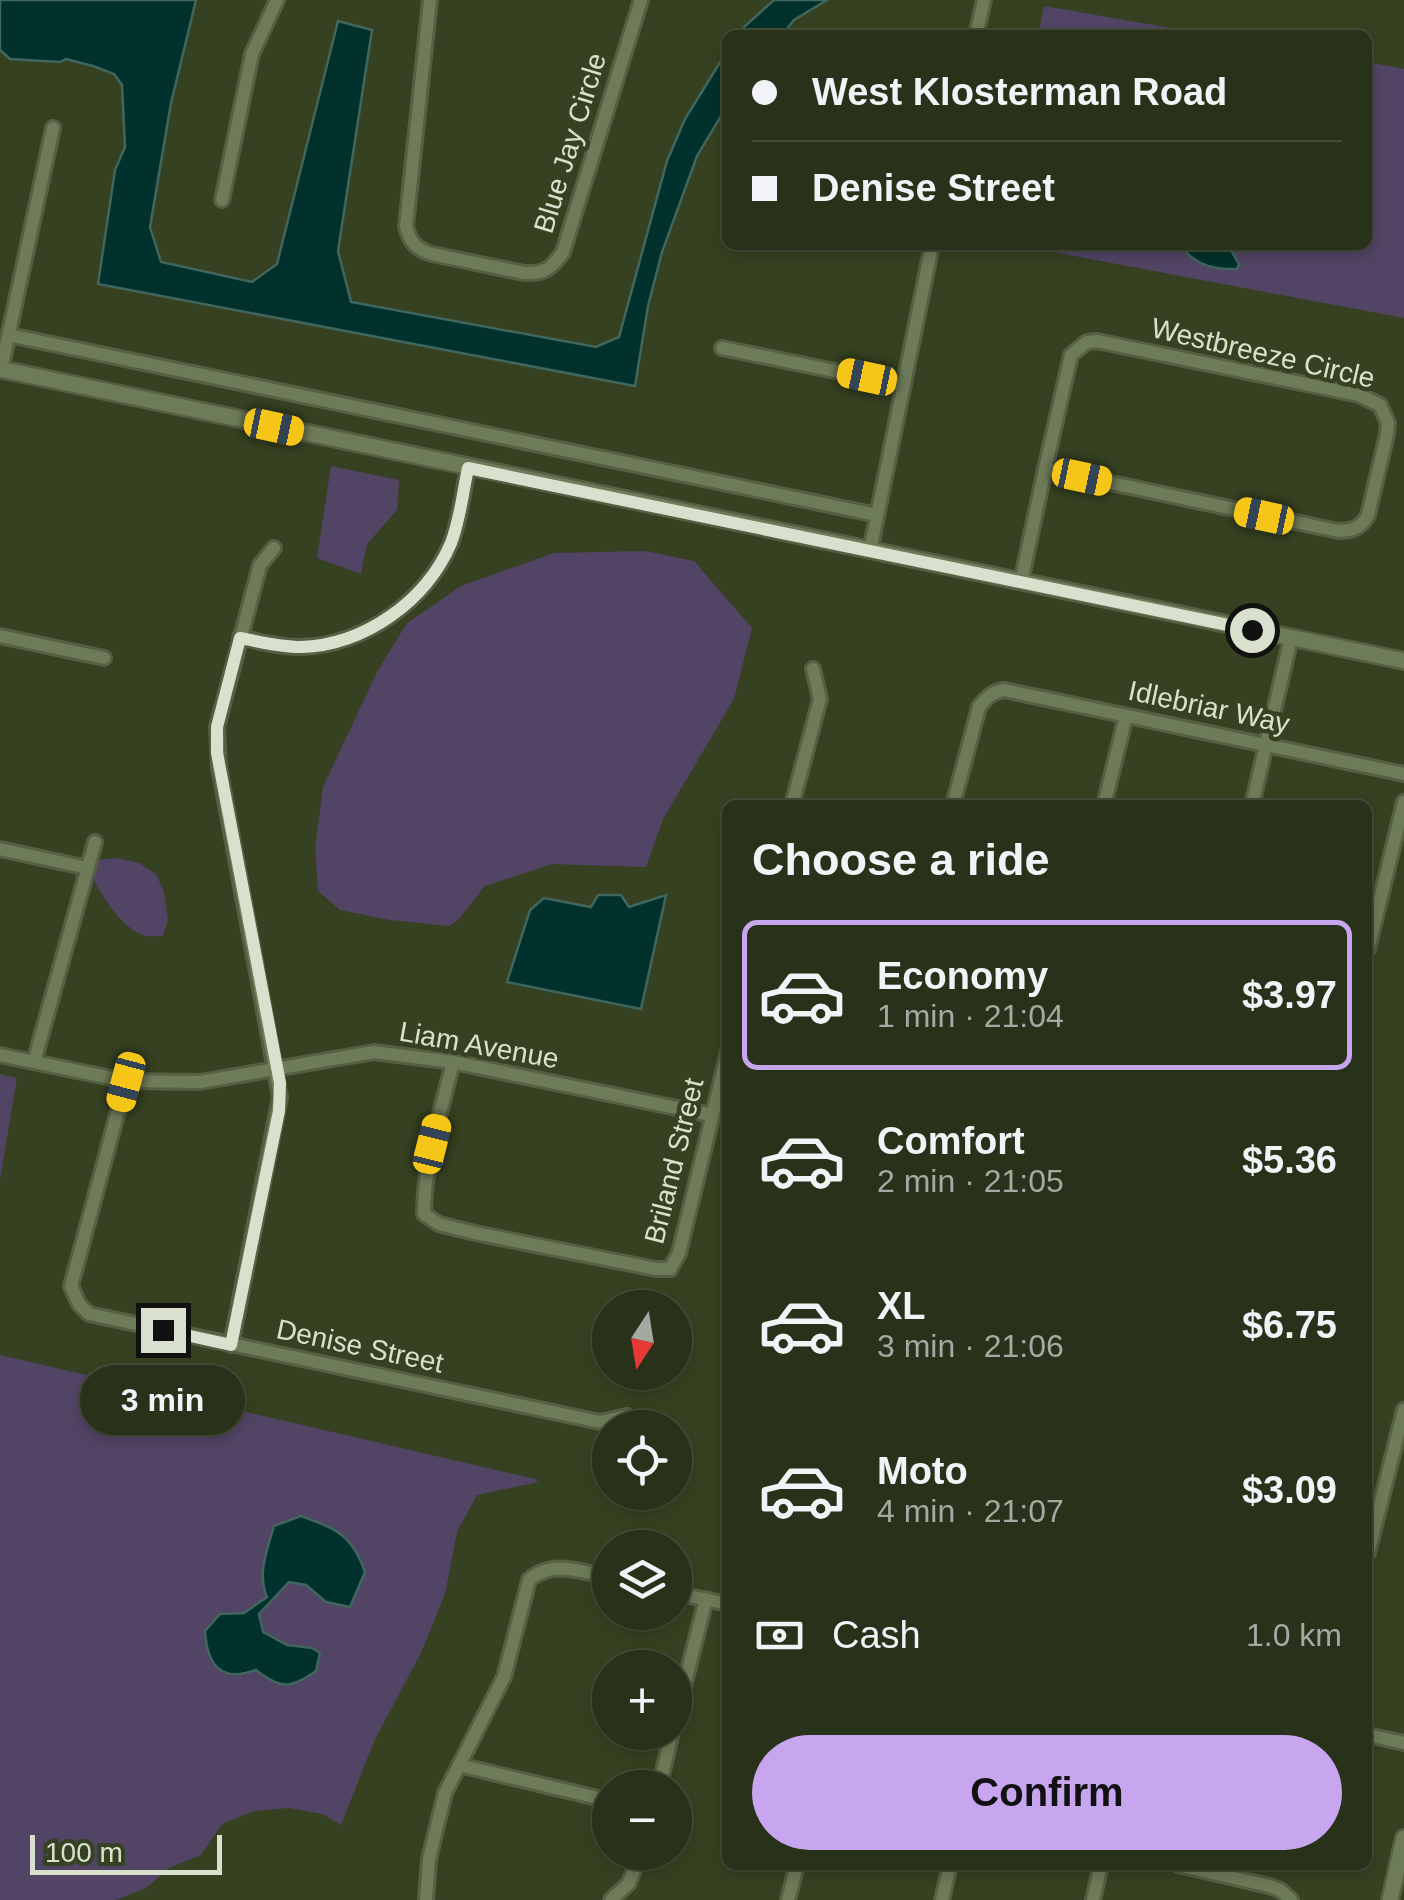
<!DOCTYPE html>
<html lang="en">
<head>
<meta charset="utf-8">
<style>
  :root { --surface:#283119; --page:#343d26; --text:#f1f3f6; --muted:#a5a9a2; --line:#444c38; --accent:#c7a6ef }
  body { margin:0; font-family:Helvetica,sans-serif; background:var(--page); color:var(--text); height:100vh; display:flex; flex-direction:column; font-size:38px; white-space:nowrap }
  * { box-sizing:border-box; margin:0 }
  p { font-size:32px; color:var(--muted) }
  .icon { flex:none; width:55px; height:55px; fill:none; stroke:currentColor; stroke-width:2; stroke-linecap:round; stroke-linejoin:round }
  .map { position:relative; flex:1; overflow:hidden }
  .drawer { position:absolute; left:722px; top:800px; width:650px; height:1070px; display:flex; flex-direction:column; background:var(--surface); border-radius:15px; box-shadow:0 5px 15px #0003,0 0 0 2px var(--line) }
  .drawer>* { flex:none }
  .top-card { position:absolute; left:722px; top:30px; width:650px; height:220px; border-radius:15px; box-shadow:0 5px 15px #0003,0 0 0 2px var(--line); display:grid; align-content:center; height:220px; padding:0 30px; background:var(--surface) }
  .needle { width:65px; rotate:192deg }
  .buttons { position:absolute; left:592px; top:1290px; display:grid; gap:20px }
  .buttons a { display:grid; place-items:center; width:100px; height:100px; border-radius:50%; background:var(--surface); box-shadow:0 5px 15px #0003,0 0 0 2px var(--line); font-size:50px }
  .scale { position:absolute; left:30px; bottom:25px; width:192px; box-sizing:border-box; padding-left:10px; border:5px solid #d9e0ce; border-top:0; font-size:28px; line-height:35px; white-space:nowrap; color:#d9e0ce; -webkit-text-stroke:8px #364121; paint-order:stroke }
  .end { position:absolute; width:45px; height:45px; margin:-22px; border:12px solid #d9e0ce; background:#111; box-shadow:0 0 0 5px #111 }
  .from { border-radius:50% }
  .bubble { position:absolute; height:70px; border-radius:35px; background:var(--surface); box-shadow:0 5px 15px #0003,0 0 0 2px var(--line); font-size:32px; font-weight:600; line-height:70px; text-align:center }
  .car { position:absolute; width:30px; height:60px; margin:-30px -15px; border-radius:12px; box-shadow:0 0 8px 2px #0007; background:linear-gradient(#f5c518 24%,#345 0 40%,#f5c518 0 76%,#345 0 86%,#f5c518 0) }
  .top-card b { display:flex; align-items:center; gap:35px; height:95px; font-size:38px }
  .top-card b+b { border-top:2px solid var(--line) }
  .top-card i { width:25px; height:25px; background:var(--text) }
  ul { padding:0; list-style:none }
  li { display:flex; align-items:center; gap:30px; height:150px; margin:0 20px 15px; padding:0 10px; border:5px solid transparent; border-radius:15px }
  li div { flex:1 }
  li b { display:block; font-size:38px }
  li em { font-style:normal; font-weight:600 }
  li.selected { border-color:var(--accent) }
  li>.icon { width:90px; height:90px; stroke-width:1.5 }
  h2 { padding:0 30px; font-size:45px; line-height:120px }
  .pay { display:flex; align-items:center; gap:25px; height:110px; padding:0 30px; font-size:38px }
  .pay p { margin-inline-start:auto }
  .button { display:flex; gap:20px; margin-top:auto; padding:20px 30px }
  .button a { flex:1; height:115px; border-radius:60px; background:var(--accent); color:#111; font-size:40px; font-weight:600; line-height:115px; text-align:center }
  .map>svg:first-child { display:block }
  .green { fill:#524464; fill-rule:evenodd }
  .water { fill:#00312c; stroke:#41665d; stroke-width:2.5 }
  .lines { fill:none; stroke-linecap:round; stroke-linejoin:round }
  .minor-casing { stroke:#565e43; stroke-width:18 }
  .tertiary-casing { stroke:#565e43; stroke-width:20 }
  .minor { stroke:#6e7b58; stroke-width:12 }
  .tertiary { stroke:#6e7b58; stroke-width:15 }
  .route { stroke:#d9e0ce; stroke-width:12 }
  .labels { text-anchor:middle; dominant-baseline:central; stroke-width:9; stroke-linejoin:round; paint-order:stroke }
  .street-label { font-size:28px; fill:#d9e0ce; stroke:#364121 }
</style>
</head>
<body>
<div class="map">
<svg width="1404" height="1900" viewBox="0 0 1404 1900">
  <rect width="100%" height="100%" fill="#364121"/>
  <g class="green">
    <polygon points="1044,6 1211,35 1038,35"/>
    <polygon points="1368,62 1404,69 1404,318 1016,245 1181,245 1187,254 1232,255 1228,245 1368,245"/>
    <polygon points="331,466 399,480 397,510 367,544 361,574 317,558"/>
    <polygon points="645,551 694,561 752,628 734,699 663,819 646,867 552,864 485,886 458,920 449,926 390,920 340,910 318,891 315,849 323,787 377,672 407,623 461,586 554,553"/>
    <path d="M117,858l22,5 17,11 8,18 4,28 -5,16c-6,0 -12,1 -17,0 -22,-5 -45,-40 -54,-60l5,-16z"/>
    <polygon points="0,1074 17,1078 0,1179"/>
    <path d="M0,1355l535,124 3,3 -61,13 -20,37 -12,62 -24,59 -46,86 -34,86 -19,-11 -33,-6 -35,3 -32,13 -21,31 -32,13 -23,20 -30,12h-116zM302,1516l54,73 -7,17 -23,-4 -20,-17 -17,-3 -30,32 4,18 24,13 25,3 -44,32 -11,-10 -14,5 -23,-61 24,-1 23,-16 7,-71z"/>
  </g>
  <g class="water">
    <polygon points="0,0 196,0 171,103 150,227 161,262 252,282 277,264 338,21 372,30 338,251 351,302 596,347 619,337 667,161 685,119 727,51 727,106 697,156 662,252 648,306 635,386 98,284 115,170 125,147 122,85 114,74 93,66 66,59 60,62 10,59 0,50"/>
    <polygon points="774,0 827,0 794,20 782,35 738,35 744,27"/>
    <path d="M1181,245h47l11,19 -2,5c-22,1 -44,-4 -56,-24z"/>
    <polygon points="598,895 621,895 629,907 666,895 641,1009 507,982 530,910 544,898 591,907"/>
    <path d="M301,1516c36,13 51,19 64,56l-15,35 -24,-5 -20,-17 -17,-3 -30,32 4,18 24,13 25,3 8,5 -4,18c-25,18 -36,18 -60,-1 -35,13 -49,-5 -51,-39l15,-17 24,-1 23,-16c-10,-23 0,-47 7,-71z"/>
  </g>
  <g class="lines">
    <g class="minor-casing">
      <g id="minor">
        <path d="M430,0l-24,226c4,17 10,23 26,28l92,19c21,1 27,-4 39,-21l78,-252"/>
        <polyline points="976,35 984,0"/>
        <polyline points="222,200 252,54 277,0"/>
        <polyline points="9,335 877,515"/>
        <path d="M1097,341l262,54 21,10 8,18 -1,11 -19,81c-7,13 -16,16 -30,16l-293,-62 26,-114 16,-13z"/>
        <polyline points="722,348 904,385"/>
        <polyline points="1,370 53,128"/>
        <polyline points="870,551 932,245"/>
        <polyline points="1021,582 1045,469"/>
        <polyline points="0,636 104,658"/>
        <path d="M240,637c20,5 40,10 61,10 64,-2 125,-46 150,-104 9,-23 12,-51 17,-75"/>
        <polyline points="792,805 820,699 813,669"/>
        <path d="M953,805l26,-98c7,-9 13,-15 25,-17l400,84"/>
        <polyline points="1104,805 1126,716"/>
        <polyline points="1252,805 1291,638"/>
        <polyline points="0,849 88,868"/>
        <polyline points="1368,949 1404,802"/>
        <polyline points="0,1055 126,1081 200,1082 374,1052 453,1062 711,1115"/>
        <polyline points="34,1062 95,842"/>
        <path d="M453,1062c-12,50 -29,101 -29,152l15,10 36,9 181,36h14l9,-16 49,-201"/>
        <polyline points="126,1081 71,1286 79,1304 89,1314 600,1422 627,1416"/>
        <polyline points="231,1345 280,1097 219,767 217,727 260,565 274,548"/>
        <polyline points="1368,1553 1404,1410"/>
        <polyline points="675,1593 728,1604"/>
        <polyline points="675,1722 706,1599"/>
        <polyline points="1368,1735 1404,1743"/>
        <polyline points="459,1765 610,1801"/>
        <polyline points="659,1788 672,1732"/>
        <polyline points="1178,1865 1269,1886 1280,1890 1291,1900"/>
        <path d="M426,1900l3,-41 16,-66 59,-116 25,-97c23,-21 54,-8 81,-2"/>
        <polyline points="611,1900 629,1883 641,1852"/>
        <polyline points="788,1900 797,1865"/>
        <polyline points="942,1900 950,1865"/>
        <polyline points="1093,1900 1101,1865"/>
      </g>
    </g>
    <g class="tertiary-casing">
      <g id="tertiary">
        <polyline points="0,369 1404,661"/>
        <polyline points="1390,1900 1404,1838"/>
      </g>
    </g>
    <use href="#minor" class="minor"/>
    <use href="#tertiary" class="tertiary"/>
  </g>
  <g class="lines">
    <path class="route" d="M163,1330l68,15 48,-234 1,-28 -63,-330v-26l23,-89c20,4 40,9 61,9 64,-2 125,-46 150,-104 9,-23 12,-51 17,-75l784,162"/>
  </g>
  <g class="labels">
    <g class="street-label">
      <text transform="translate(570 143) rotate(-73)">Blue Jay Circle</text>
      <text transform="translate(1263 353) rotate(13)">Westbreeze Circle</text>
      <text transform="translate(1209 707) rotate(12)">Idlebriar Way</text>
      <text transform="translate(479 1045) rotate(10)">Liam Avenue</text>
      <text transform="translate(674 1161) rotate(-76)">Briland Street</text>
      <text transform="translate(360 1346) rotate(12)">Denise Street</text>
    </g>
  </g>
</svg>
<div class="buttons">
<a><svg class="needle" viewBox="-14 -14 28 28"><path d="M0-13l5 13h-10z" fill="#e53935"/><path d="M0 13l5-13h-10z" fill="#a5a9a2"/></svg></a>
<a><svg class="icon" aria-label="locate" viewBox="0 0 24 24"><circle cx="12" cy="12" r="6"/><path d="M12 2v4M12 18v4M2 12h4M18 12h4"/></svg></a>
<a><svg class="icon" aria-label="layers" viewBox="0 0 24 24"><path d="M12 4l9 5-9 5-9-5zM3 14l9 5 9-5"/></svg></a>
<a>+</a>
<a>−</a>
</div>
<div class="scale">100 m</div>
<i class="end from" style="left:1252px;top:630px"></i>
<i class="end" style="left:163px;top:1330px"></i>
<div class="bubble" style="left:80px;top:1365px;width:165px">3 min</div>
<i class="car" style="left:867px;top:377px;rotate:282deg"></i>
<i class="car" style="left:274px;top:427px;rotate:102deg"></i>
<i class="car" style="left:1082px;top:477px;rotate:102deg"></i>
<i class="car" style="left:1264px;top:516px;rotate:282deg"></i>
<i class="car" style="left:126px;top:1082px;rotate:195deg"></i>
<i class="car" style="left:432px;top:1144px;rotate:14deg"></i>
<div class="top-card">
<b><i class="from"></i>West Klosterman Road</b>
<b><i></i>Denise Street</b>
</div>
<section class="drawer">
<h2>Choose a ride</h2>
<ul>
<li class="selected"><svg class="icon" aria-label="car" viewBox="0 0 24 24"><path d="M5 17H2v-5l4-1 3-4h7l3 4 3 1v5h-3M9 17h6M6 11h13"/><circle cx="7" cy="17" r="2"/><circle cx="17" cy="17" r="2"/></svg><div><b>Economy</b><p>1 min · 21:04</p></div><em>$3.97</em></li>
<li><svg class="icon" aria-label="car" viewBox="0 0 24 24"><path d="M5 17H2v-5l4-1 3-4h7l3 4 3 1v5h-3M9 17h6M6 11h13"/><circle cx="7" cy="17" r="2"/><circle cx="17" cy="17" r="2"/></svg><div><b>Comfort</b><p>2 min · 21:05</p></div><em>$5.36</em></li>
<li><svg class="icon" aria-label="car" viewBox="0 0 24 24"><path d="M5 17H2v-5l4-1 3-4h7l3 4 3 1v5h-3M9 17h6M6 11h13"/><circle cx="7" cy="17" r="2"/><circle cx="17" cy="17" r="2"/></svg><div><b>XL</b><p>3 min · 21:06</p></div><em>$6.75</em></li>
<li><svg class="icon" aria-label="car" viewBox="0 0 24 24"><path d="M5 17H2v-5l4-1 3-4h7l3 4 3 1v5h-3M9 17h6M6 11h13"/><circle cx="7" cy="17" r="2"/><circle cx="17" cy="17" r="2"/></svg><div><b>Moto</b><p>4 min · 21:07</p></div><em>$3.09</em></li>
</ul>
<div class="pay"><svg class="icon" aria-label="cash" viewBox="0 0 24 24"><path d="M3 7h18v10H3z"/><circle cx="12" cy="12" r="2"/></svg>Cash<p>1.0 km</p></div>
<div class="button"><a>Confirm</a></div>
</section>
</div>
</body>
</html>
